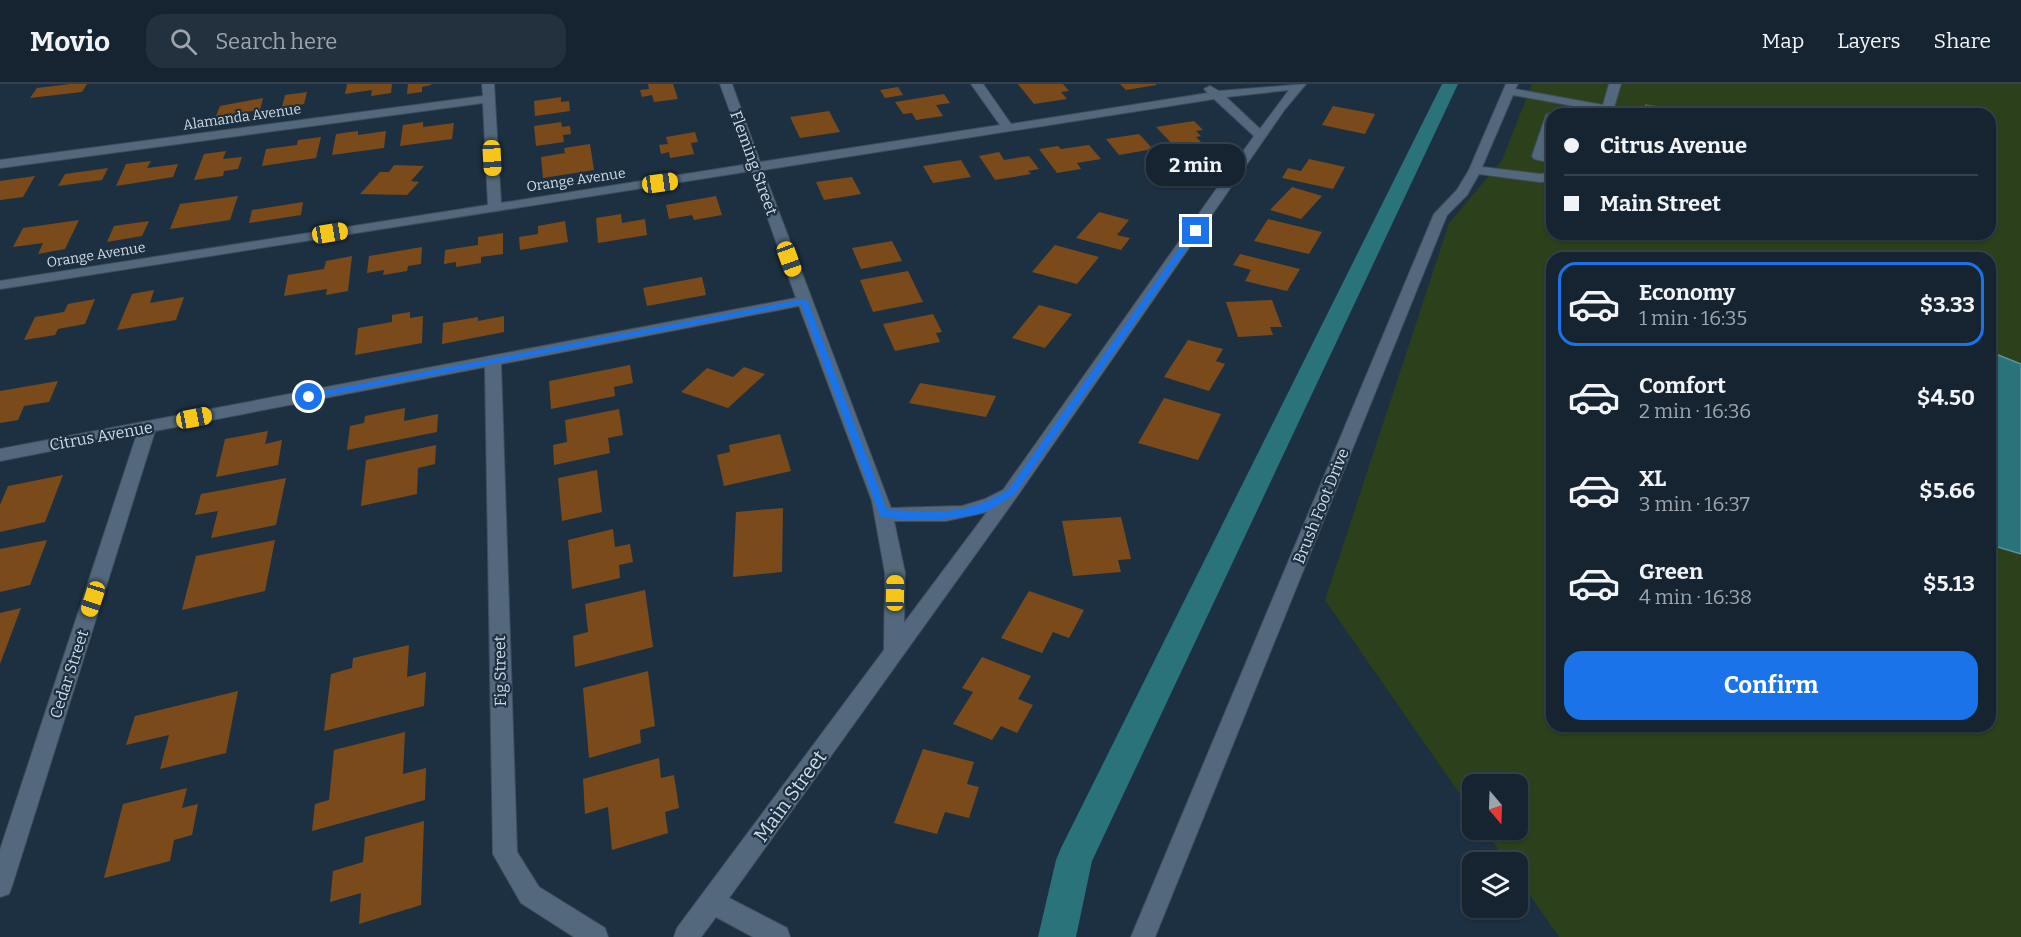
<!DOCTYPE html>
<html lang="en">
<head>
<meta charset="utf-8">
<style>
  :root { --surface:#162432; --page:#23303e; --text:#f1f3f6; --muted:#9ea4ac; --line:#35414d; --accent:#1a73e8 }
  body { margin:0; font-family:Bitter,serif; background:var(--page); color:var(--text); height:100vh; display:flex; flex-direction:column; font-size:22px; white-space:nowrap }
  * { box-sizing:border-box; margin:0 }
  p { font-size:20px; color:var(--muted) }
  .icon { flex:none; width:33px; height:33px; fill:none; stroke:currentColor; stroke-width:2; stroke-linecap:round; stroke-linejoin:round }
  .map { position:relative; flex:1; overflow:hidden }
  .details { position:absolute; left:1546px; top:168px; width:450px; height:480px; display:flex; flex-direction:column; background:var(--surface); border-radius:18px; box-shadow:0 2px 4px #0004,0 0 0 2px var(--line) }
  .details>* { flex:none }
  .hud { position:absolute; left:1546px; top:24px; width:450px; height:132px; border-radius:18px; box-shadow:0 2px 4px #0004,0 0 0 2px var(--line); display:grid; align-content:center; height:132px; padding:0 18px; background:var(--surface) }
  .needle { width:39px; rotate:161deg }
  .controls { position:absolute; left:1462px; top:690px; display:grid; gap:12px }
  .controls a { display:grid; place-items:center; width:66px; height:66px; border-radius:12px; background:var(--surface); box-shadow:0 2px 4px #0004,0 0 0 2px var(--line); font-size:30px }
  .end { position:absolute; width:27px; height:27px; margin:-14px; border:8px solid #1a73e8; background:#fff; box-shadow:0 0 0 3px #fff }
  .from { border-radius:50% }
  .bubble { position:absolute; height:42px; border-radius:18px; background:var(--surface); box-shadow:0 2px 4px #0004,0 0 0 2px var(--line); font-size:20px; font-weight:700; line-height:42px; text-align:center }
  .car { position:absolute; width:18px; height:36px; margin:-18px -9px; border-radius:8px; box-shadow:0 0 4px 2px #0007; background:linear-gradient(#f5c518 24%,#345 0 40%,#f5c518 0 76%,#345 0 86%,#f5c518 0) }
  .hud b { display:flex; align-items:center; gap:21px; height:57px; font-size:22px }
  .hud b+b { border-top:2px solid var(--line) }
  .hud i { width:15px; height:15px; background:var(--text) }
  ul { padding:10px 0 0; list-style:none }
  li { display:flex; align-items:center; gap:18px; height:84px; margin:0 12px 9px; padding:0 6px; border:3px solid transparent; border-radius:18px }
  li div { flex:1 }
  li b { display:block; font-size:22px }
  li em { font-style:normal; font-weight:700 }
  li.selected { border-color:var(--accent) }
  li>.icon { width:54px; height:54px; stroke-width:1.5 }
  .cta { display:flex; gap:12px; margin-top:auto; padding:12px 18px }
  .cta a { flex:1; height:69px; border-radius:18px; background:var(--accent); color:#fff; font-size:24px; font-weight:700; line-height:69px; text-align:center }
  header { display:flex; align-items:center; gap:36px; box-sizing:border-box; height:84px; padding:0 30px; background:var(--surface); border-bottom:2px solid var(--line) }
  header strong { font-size:28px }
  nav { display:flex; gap:33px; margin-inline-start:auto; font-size:21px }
  .search { width:420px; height:54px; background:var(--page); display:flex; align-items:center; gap:15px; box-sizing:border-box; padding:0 21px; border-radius:18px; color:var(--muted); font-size:22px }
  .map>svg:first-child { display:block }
  .green { fill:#2b401b; fill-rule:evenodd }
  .water { fill:#2a737b; stroke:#5c929b; stroke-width:1.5 }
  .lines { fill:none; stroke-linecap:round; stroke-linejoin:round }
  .canal { fill:#2a737b; fill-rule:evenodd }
  .building { fill:#7b4a1b }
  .minor-casing { stroke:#3e4e5d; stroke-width:2 }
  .minor { fill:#53687d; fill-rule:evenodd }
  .route { fill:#1a73e8 }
  .labels { text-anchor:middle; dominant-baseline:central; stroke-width:4.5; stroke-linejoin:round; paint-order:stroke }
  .far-street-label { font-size:14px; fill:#cfdbe7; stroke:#1d3042 }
  .street-label { font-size:16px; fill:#cfdbe7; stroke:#1d3042 }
  .near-street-label { font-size:20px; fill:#cfdbe7; stroke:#1d3042 }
</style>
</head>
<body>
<header>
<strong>Movio</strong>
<div class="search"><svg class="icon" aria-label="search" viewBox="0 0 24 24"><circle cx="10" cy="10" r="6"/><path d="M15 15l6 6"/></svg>Search here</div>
<nav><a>Map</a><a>Layers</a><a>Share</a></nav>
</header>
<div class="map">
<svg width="2021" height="853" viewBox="0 0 2021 853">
  <rect width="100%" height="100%" fill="#1d3042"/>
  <path class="green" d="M1532,0h489v853h-462l-41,-59v-16h-11l-22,-32h33v-46h-45v29l-148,-213 124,-377 53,-63zM1552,30h438v120h-438zM1552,174h438v468h-438z"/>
  <polygon class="water" points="1991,268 2021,280 2021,470 1991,461"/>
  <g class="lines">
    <polygon class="canal" points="1442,0 1458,0 1092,777 1076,853 1038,853 1056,776 1061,764"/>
  </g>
  <g class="building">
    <polygon points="70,0 87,0 82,8 30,14 37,4"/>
    <polygon points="347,0 392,0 391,9 371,12 372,6 345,10"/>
    <polygon points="408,0 431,0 431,1 422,3 422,8 407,10"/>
    <polygon points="648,0 673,0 678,15 654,18 652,11 642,13 640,6 649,5"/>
    <polygon points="1018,0 1063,0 1069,7 1061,8 1067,15 1034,20"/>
    <polygon points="1120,0 1156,0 1156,1 1126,6"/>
    <polygon points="898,3 903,11 885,14 880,6"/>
    <polygon points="307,8 304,20 282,23 285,11"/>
    <polygon points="944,10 950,19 936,21 943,32 916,36 912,29 903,30 895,18"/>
    <polygon points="561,13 561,18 569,17 570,27 535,32 534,17"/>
    <polygon points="263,14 260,26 216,32 220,22"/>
    <polygon points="1645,20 1698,29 1698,30 1619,30 1620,22 1644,26"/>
    <polygon points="1333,22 1375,30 1365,50 1322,41"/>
    <polygon points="829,27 840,48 800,54 790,33"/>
    <polygon points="1194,37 1203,46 1196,47 1201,52 1196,53 1202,59 1176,64 1156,43"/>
    <polygon points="423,38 423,43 454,39 452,55 400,62 403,41"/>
    <polygon points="561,38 562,43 570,42 571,50 563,51 564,58 536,62 534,42"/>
    <polygon points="358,47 358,51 386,47 384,64 332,71 336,50"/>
    <polygon points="695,48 698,58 691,59 694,70 670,74 669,68 661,70 659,61 668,60 666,53"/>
    <polygon points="1139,50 1153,65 1119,71 1106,55"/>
    <polygon points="321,53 316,74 262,82 266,65 297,61 298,56"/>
    <polygon points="590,60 594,86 543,94 541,73 565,69 564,64"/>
    <polygon points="1089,61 1101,75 1077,79 1081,85 1057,89 1039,65 1058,62 1061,65"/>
    <polygon points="226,67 223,75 242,73 238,85 224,87 223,92 194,96 204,70"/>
    <polygon points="999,68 1004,76 1029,72 1039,85 1028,87 1031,90 995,96 979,72"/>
    <polygon points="1309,75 1345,83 1333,105 1282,94 1288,84 1301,87"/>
    <polygon points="961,76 971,93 933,99 923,82"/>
    <polygon points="151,77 147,84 178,80 173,93 116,102 126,80"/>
    <polygon points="394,81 424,82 411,97 419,98 407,111 360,110 380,88 389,88"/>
    <polygon points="108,84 102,96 58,102 65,90"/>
    <polygon points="35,92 23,113 0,116 0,97"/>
    <polygon points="852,93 861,110 824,116 816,98"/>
    <polygon points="1292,103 1322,112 1301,135 1270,126"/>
    <polygon points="238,112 230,136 170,145 180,120"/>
    <polygon points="716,112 722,131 694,136 692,131 669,135 666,121"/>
    <polygon points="303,118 301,131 249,139 252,126"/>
    <polygon points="1099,128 1129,136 1117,151 1130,154 1121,166 1076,154"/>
    <polygon points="621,130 622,139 645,135 647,151 598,159 596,134"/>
    <polygon points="1268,135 1322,148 1309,170 1254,157"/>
    <polygon points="79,136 65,165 38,170 43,159 13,163 23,144"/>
    <polygon points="149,137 142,152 107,158 114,142"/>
    <polygon points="565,137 568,158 520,166 519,153 538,150 538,142"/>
    <polygon points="503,149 503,170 481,173 481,179 456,183 456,178 444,180 445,166 478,161 478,153"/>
    <polygon points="892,157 902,177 861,185 852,164"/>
    <polygon points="1055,161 1099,173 1077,200 1032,188"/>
    <polygon points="422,163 421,180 408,182 407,187 383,191 384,186 367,189 369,172"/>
    <polygon points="1240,170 1300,185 1287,207 1245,197 1251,186 1233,181"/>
    <polygon points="352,172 348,207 326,211 327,205 284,212 288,191 324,185 326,177"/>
    <polygon points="908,187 923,218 873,228 860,196"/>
    <polygon points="702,193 706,211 647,222 643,204"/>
    <polygon points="154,206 150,219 184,213 176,236 117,246 132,210"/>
    <polygon points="95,215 85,240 58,245 55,251 24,256 35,233 64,228 68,220"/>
    <polygon points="1272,216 1282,243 1270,243 1273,251 1238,253 1226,218"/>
    <polygon points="1039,221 1072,230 1045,264 1012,254"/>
    <polygon points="410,228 410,234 423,232 422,259 355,271 358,244 392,238 392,231"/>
    <polygon points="933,230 942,248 936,249 940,258 895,267 883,240"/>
    <polygon points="504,232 504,248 442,260 443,239 478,233 478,237"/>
    <polygon points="1188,256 1223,265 1216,277 1225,280 1209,307 1164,293"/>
    <polygon points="630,281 633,299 614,303 615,312 551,325 549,297"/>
    <polygon points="744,283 765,290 728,324 681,308 707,284 733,293"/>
    <polygon points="58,297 49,318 24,322 18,336 0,339 0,307"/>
    <polygon points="920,299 996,312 986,333 909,319"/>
    <polygon points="1164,314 1221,330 1198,376 1138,359"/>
    <polygon points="405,324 404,337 438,330 437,348 347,366 350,342 364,339 365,332"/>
    <polygon points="619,325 623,351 608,354 610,369 554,381 553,361 567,358 565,336"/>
    <polygon points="268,347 265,360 282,356 278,381 216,393 225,355"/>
    <polygon points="780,350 791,387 724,402 717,371 730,368 729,361"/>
    <polygon points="436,361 435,380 418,384 417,410 361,422 366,376"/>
    <polygon points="597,386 602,428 562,437 558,394"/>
    <polygon points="63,391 45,438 0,448 0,421 8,402"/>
    <polygon points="286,394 276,441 211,454 218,427 195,431 201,410"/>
    <polygon points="783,424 782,488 733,493 736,428"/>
    <polygon points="1121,433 1131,475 1118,476 1121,488 1073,492 1062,437"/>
    <polygon points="613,445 615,463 630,460 633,478 619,481 620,494 572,505 568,456"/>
    <polygon points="47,456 30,501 0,508 0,465"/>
    <polygon points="275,456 265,507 182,526 196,472"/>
    <polygon points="645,506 653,563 575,583 573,552 588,548 585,520"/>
    <polygon points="1029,507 1084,526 1069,554 1053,548 1042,569 1001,554"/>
    <polygon points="21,524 0,580 0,529"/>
    <polygon points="409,561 407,593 426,588 424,622 324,647 331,590 352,584 353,574"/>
    <polygon points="982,573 1031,592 1018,615 1033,621 1017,649 1001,642 992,656 953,640 973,608 962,604"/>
    <polygon points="648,587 655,642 640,646 641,659 589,674 583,604"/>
    <polygon points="238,607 226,669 160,685 169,651 126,661 135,632"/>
    <polygon points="405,648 403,690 426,684 425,716 312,747 315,720 329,716 334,666"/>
    <polygon points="923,665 974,678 967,700 979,703 969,734 945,728 937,750 894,739"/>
    <polygon points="659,674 661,694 674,691 679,724 665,728 668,749 612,766 608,723 585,730 583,695"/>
    <polygon points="187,704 182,724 198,720 192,751 174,756 170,777 104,794 123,720"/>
    <polygon points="424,737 421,821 359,840 361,809 330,818 333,787 363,778 365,753"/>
  </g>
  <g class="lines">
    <g class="minor-casing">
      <g id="minor">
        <path d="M482,0h12l7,119 248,-39 -29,-80h12l28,78 240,-37 -29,-41h12l28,40 197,-31 -4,-4 6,-3 9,5 87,-7 -21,25 -267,386 -289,403 58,30 3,9h-37l-37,-20 -15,20h-27l3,-9 207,-278 1,-77 -13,-72 -73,-195 -298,58 16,488 22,35 66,41 3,9h-34l-53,-34 -28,-49 -8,-487 -330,64 -143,455 -3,8 -9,3v-47l137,-416 -137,27v-12l796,-151 -45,-127 -751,118v-8l488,-76 -5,-102 -483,65v-8l483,-64zM1289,6l-29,39 -34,-32zM1214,15l40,37 -251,354 -18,9 -23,7 -71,2 -128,-338zM987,428l-83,111 1,-50 -11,-52h52z"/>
        <polygon points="1506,0 1518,0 1515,5 1603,21 1609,0 1621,0 1612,30 1600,30 1601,27 1513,11 1482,83 1540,90 1552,89 1552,97 1540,98 1479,90 1467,111 1447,131 1155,853 1131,853 1434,130 1457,106 1469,86"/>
        <polygon points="1552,28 1557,30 1552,30 1552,47 1545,70 1552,71 1552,79 1534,75 1532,72 1546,31"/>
      </g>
    </g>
    <use href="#minor" class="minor"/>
  </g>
  <path class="route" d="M1193,145l6,2 -184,263c-12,8 -23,16 -37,20 -26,6 -72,8 -98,2l-79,-212 -492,95 -4,-2 4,-3 495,-95 4,3 79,208c48,2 79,7 122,-21z"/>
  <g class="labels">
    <g class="far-street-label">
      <text transform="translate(242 33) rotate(-8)">Alamanda Avenue</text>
      <text transform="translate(576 96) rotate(-8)">Orange Avenue</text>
      <text transform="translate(96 171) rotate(-9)">Orange Avenue</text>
    </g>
    <g class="street-label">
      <text transform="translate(754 79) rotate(70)">Fleming Street</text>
      <text transform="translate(101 352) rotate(-10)">Citrus Avenue</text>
      <text transform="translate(1321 422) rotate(-68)">Brush Foot Drive</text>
      <text transform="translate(500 587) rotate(-91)">Fig Street</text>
      <text transform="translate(69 590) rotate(-72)">Cedar Street</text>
    </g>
    <g class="near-street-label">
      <text transform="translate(790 712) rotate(-54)">Main Street</text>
    </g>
  </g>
</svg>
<div class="controls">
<a><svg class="needle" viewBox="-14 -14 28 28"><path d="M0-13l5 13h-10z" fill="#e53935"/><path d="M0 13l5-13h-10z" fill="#9ea4ac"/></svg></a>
<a><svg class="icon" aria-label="layers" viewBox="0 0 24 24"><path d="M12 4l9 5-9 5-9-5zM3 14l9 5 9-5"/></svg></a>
</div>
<i class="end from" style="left:309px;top:313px"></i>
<i class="end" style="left:1196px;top:147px"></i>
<div class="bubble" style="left:1146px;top:60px;width:99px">2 min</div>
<i class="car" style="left:492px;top:74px;rotate:177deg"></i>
<i class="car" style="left:660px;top:99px;rotate:82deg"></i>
<i class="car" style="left:330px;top:149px;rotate:81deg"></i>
<i class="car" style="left:789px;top:175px;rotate:160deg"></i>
<i class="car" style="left:194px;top:334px;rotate:79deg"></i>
<i class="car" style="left:895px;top:509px;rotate:1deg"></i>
<i class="car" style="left:93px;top:515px;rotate:198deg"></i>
<div class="hud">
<b><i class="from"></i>Citrus Avenue</b>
<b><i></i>Main Street</b>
</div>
<section class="details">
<ul>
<li class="selected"><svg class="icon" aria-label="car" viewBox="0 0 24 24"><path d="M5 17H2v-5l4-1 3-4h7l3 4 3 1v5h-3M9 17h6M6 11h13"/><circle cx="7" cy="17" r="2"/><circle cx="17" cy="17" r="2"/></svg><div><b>Economy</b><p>1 min · 16:35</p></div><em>$3.33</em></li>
<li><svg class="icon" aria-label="car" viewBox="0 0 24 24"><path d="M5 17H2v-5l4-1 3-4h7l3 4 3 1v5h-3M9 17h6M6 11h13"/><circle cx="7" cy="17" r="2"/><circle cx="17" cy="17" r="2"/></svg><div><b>Comfort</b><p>2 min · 16:36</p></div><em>$4.50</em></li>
<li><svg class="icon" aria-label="car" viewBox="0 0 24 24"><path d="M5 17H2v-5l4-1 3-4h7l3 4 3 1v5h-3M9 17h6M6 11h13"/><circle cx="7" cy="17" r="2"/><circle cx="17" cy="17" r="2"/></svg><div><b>XL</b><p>3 min · 16:37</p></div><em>$5.66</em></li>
<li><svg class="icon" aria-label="car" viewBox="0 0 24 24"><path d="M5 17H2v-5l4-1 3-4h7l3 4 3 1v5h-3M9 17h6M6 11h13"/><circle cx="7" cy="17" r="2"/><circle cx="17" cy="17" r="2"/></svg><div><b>Green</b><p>4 min · 16:38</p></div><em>$5.13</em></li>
</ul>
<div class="cta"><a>Confirm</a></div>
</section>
</div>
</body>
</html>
